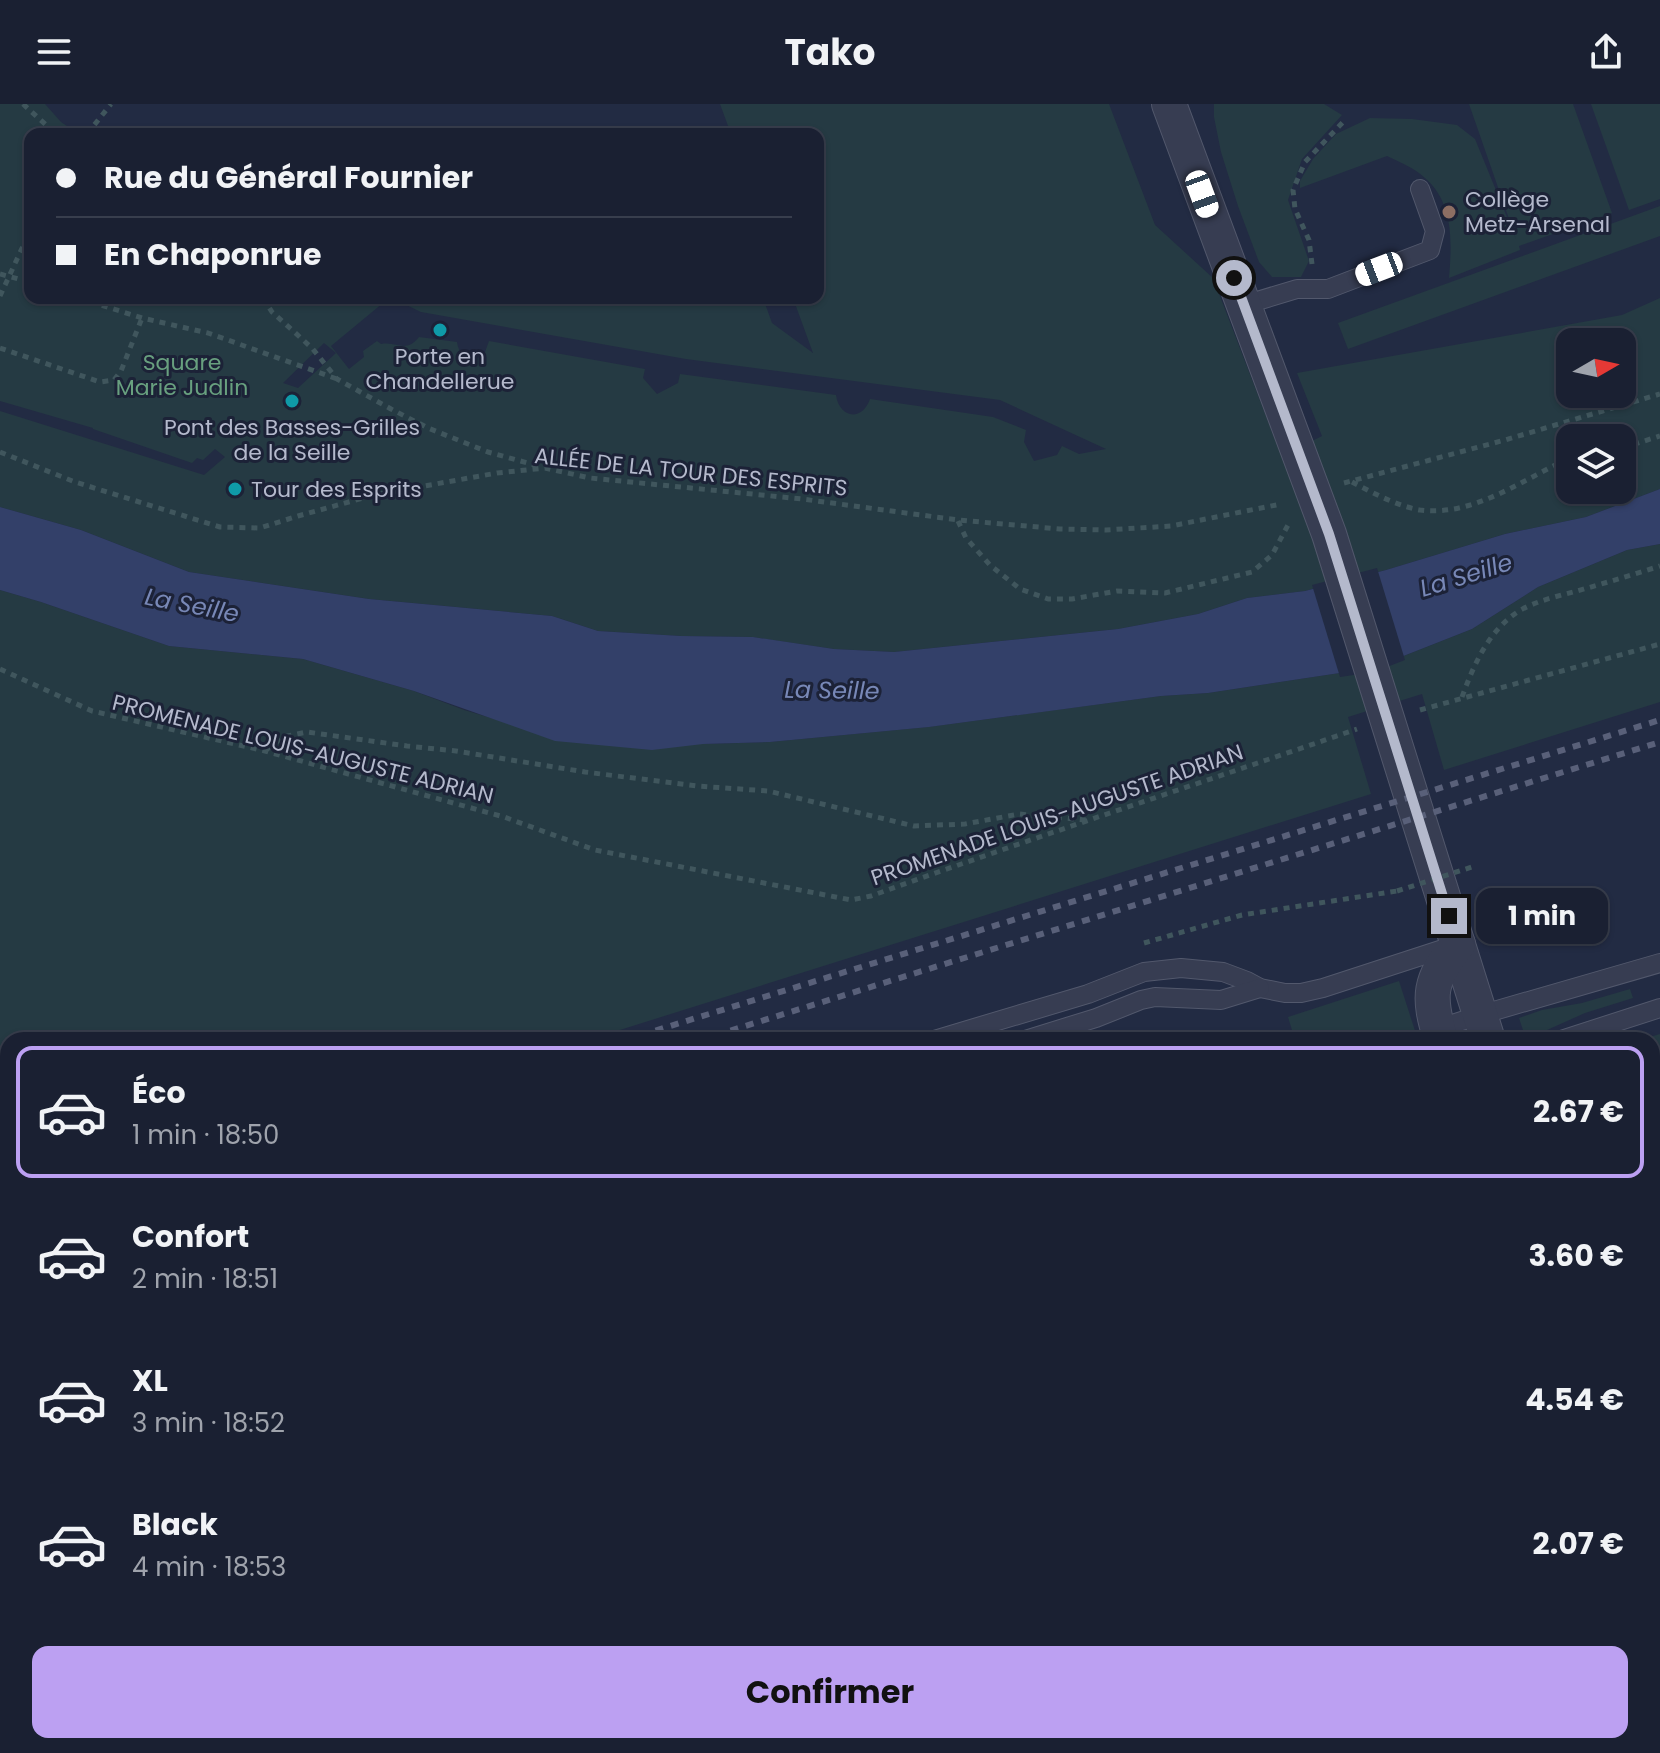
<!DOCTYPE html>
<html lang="fr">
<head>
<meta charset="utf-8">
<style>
  :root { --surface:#1a2032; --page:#23283a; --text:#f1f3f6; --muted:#9fa3ac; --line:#383e4d; --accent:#bca0f2 }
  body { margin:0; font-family:Poppins,sans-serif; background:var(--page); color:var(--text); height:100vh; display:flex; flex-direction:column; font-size:30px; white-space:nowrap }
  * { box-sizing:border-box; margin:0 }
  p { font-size:26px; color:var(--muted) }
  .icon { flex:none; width:44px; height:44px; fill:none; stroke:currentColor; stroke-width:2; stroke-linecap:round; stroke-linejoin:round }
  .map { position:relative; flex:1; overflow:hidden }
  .side { position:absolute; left:0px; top:928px; width:1660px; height:722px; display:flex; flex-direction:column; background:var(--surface); border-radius:24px 24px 0 0; box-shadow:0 2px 6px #0004,0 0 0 2px var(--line) }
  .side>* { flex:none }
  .top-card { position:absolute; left:24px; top:24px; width:800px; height:176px; border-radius:16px; box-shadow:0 2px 6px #0004,0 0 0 2px var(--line); display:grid; align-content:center; height:176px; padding:0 32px; background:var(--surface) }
  .needle { width:52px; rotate:81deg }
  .tools { position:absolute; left:1556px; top:224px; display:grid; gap:16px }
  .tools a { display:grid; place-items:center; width:80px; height:80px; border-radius:16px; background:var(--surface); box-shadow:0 2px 6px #0004,0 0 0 2px var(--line); font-size:40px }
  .end { position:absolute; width:36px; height:36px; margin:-18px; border:10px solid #b4b9cc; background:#111; box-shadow:0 0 0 4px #111 }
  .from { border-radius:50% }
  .bubble { position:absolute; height:56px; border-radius:16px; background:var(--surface); box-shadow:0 2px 6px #0004,0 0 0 2px var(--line); font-size:26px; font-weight:700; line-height:56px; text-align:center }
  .car { position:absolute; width:24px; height:48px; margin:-24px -12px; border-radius:10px; box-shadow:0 0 6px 2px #0007; background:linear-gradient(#fff 24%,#345 0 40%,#fff 0 76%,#345 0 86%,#fff 0) }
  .top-card b { display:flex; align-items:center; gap:28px; height:76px; font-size:30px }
  .top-card b+b { border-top:2px solid var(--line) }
  .top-card i { width:20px; height:20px; background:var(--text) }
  ul { padding:14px 0 0; list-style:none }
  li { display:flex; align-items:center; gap:24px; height:132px; margin:0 16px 12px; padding:0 16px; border:4px solid transparent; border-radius:16px }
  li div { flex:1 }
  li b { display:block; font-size:30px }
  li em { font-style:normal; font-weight:700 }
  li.active { border-color:var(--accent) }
  li>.icon { width:72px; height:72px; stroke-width:1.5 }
  .action { display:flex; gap:16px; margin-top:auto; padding:16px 32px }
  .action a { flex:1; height:92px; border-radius:16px; background:var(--accent); color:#111; font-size:32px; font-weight:700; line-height:92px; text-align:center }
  header { display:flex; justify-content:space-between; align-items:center; height:104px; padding:0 32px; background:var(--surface); font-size:36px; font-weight:700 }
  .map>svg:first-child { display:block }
  .green { fill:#253a43; fill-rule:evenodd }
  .water { fill:#334069 }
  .pier { fill:#222b43 }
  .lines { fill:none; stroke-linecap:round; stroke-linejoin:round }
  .service-casing { stroke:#52586c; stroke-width:20 }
  .minor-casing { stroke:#52586c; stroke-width:36 }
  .primary-casing { stroke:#41465b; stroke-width:46 }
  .path { stroke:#40565d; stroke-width:5; stroke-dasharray:6 6; stroke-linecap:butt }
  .service { stroke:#373d52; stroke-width:18 }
  .minor { stroke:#373d52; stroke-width:34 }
  .primary { stroke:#555c72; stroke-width:44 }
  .rail { stroke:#596079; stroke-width:6; stroke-dasharray:8 8; stroke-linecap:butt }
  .path-bridge { stroke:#40565d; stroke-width:5; stroke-dasharray:6 6; stroke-linecap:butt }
  .route { stroke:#b4b9cc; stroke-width:10 }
  .education-dot { fill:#8d6e63; stroke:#1c2237; stroke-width:3 }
  .culture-dot { fill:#0f9aa8; stroke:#1c2237; stroke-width:3 }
  .labels { text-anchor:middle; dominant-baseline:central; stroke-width:6; stroke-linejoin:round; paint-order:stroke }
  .poi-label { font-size:22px; fill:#b4b9cc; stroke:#1c2237; text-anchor:start }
  .park-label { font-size:22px; fill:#68a07f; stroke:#1c2237 }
  .street-label { font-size:22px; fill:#b4b9cc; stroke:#1c2237 }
  .water-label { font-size:24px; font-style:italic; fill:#7888b7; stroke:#1c2237 }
</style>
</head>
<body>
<header><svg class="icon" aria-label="menu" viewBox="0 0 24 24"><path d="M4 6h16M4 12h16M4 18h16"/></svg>Tako<svg class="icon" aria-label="share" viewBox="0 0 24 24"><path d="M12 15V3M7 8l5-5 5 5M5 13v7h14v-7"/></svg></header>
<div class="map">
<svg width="1660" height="1649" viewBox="0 0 1660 1649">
  <rect width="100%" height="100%" fill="#222b43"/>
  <g class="green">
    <path d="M0,0h45l16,18 18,12h-49v164h359l-58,48 18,23 15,-12 -1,-6 14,-10 4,3c17,-3 24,10 38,-7l38,5c2,15 14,21 27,13l5,-14 156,28 -2,9 14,16 21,-11 2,-9 156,21c3,23 26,27 34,4l123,18 33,13 -2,12 10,19 23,-6 5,-9 17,8 27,-5 -106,-49 -314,-41 -265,-47 -29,-14h33l9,5 15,-5h61l3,7 19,-7h231l9,25 41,30 -20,-55h25v-164h-87l-11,-30h389l46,121 58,53 66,172 19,-2 24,-12 -25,-63 325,-58 38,-17v191l-74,28 -81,17 -119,36 -81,21 -58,7 -49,16 -80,15 -224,23 -60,-3 -82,-12 -71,-1 -83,-5 -46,-15 -183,-17 -180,-27 -108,-42 -81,-23v-96l204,64 21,-18 -10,-8 -12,11 -6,-2 -5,5 -99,-34v-1l-93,-27zM1570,238h52v52h-52zM324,239l12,10 -38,35 -15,-5zM1570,334h52v52h-52z"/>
    <polygon points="1214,0 1324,0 1342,11 1302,55 1288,96 1309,157 1301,173 1272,173 1259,158 1238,102 1221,48 1214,13"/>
    <path d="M1469,0h104l39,109 -93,33 1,4 -71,28c3,-35 5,-75 -24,-100 -10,-10 -26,-16 -38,-22l-87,32v-7l13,-22 23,-25 34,-16 42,1 45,6 18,14 41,100z"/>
    <polygon points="1591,0 1660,0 1660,95 1629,106"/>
    <polygon points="1660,102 1660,132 1348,245 1338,219"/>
    <polygon points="1660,440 1660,598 1444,666 1422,590 1348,613 1371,690 588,936 8,936 8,1070 0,1071 0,486 41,498 169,542 303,555 414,587 464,606 505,618 703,640 770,638 928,623 1161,592 1208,589 1373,564 1472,525 1538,483 1627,446"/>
    <polygon points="1399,877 1418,936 1295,936 1288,913"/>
    <polygon points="1630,885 1633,894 1585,909 1547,926 1525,932 1519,914 1542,906 1582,899"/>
    <polygon points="1660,930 1660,971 1658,971 1652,953 1652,936 1647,936 1646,934"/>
    <polygon points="1660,1203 1660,1422 1652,1425 1652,1205"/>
    <polygon points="1660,1551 1660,1601 1652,1602 1652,1553"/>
    <polygon points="8,1583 8,1642 1045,1642 1020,1649 0,1649 0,1585"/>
    <polygon points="1463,1642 1544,1642 1532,1649 1440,1649"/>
  </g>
  <polygon class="water" points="1660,385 1660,440 1627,446 1538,483 1472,525 1373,564 1208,589 1161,592 929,623 770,638 703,640 652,646 555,637 414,587 303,555 169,542 41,498 0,486 0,403 81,426 189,468 369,495 552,512 598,527 681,532 753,533 834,545 894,548 1118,525 1198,510 1247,494 1305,487 1386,466 1505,430 1586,413"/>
  <polygon class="pier" points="1377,464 1405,556 1374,568 1340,573 1312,481"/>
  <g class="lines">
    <g class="service-casing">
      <g id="service">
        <polyline points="1244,201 1297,185 1328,185 1430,146 1435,127 1420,85"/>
        <polyline points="1437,925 1480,911 1660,859"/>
        <polyline points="934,936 1088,890 1144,868 1181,864 1223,868 1247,877 1260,884 1285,889 1301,889 1323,884 1452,842"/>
        <polyline points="1025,936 1096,914 1141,896 1155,893 1221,896 1260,884"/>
        <polyline points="1561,936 1660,904"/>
        <polyline points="0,1194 8,1193"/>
      </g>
    </g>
    <g class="minor-casing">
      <g id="minor">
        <polyline points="1169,0 1329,430 1488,936"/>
        <path d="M1441,936c-14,-45 -12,-59 17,-96"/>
        <polyline points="1652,1413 1660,1410"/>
        <polyline points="1652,1538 1660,1536"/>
        <polyline points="1652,1631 1660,1626"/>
        <polyline points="796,1649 822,1642"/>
        <polyline points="1263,1649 1288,1642"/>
        <polyline points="1624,1649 1635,1642"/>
      </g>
    </g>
    <g class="primary-casing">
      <g id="primary">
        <polyline points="1652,1026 1660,1024"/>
        <polyline points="1652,1067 1660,1065"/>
        <polyline points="0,1560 8,1557"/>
      </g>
    </g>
    <g class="path">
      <polyline points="23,0 56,30"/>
      <polyline points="87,30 111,0"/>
      <polyline points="1312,160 1309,136 1295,105 1293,86 1305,58 1345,16"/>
      <polyline points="0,170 30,178"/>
      <polyline points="0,192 30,127"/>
      <polyline points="79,194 142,214 208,229 337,275"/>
      <polyline points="263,194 272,208 312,244 337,275 391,305 428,324 488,348 542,363"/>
      <polyline points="0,244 100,278 114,276 121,267 142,214"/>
      <polyline points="1622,344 1660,332"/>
      <polyline points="0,348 75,378 220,423 260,424 298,412 374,391 497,369 545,364 590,374 802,395 958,416 1060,425 1106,426 1171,422 1281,400"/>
      <path d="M1352,378c21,11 45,24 68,28 54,7 103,-31 150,-52"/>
      <polyline points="1344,379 1505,336 1660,290"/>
      <polyline points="958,417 966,434 990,461 1020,485 1048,495 1072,495 1117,487 1165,489 1252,468 1272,451 1288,421"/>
      <path d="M0,565l92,42 173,40 239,66 91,33 256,50 20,-4c161,-58 324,-111 486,-167"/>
      <path d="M1462,593c12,-33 27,-67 57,-86 17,-10 39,-15 58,-20 28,-8 55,-16 83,-25"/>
      <polyline points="1420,606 1660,540"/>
      <polyline points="266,646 283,633 307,628 407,642 456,647 585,668 697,682 768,687 914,722 965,720 1019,710 1086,716"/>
      <polyline points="1144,839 1242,811 1397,787"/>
      <polyline points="0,1257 8,1254"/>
      <polyline points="0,1507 8,1504"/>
    </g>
    <use href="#service" class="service"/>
    <use href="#minor" class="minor"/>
    <use href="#primary" class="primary"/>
    <g class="rail">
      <polyline points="625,936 1660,616"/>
      <polyline points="700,936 1660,638"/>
      <polyline points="0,1075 8,1074"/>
      <polyline points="0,1099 8,1097"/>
    </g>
    <polyline class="path-bridge" points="1397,787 1475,762"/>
  </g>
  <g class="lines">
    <polyline class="route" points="1234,174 1329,430 1449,812"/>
  </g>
  <circle class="education-dot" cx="1449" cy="108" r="8"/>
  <g class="culture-dot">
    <circle cx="440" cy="226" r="8"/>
    <circle cx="292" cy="297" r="8"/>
    <circle cx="235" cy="385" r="8"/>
  </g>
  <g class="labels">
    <g class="poi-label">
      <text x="1465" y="95">Collège<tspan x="1465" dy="25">Metz-Arsenal</tspan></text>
      <text x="440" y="252" text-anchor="middle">Porte en<tspan x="440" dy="25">Chandellerue</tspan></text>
      <text x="292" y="323" text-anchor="middle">Pont des Basses-Grilles<tspan x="292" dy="25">de la Seille</tspan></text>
      <text x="251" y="385">Tour des Esprits</text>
    </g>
    <g class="park-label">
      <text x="182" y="258">Square<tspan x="182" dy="25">Marie Judlin</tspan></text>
    </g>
    <g class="street-label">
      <text transform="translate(691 368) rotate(6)">ALLÉE DE LA TOUR DES ESPRITS</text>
      <text transform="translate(303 645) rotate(14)">PROMENADE LOUIS-AUGUSTE ADRIAN</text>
      <text transform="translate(1057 711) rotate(-19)">PROMENADE LOUIS-AUGUSTE ADRIAN</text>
    </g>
    <g class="water-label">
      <text transform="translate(1466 471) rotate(-17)">La Seille</text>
      <text transform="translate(192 501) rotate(11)">La Seille</text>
      <text transform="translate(832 586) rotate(1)">La Seille</text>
    </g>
  </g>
</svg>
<div class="tools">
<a><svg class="needle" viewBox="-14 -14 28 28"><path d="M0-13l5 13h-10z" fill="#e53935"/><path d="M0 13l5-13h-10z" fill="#9fa3ac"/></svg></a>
<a><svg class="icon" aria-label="layers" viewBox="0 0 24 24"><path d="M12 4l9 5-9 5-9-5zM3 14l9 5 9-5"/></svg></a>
</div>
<i class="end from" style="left:1234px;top:174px"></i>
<i class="end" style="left:1449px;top:812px"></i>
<div class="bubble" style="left:1476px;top:784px;width:132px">1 min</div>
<i class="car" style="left:1202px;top:90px;rotate:160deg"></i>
<i class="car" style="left:1379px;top:165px;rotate:249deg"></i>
<div class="top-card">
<b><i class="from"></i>Rue du Général Fournier</b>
<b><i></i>En Chaponrue</b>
</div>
<section class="side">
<ul>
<li class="active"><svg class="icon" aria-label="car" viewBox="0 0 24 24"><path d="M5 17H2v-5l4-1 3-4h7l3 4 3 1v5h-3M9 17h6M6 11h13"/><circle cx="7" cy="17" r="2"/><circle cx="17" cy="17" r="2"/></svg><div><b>Éco</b><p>1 min · 18:50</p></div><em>2.67 €</em></li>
<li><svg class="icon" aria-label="car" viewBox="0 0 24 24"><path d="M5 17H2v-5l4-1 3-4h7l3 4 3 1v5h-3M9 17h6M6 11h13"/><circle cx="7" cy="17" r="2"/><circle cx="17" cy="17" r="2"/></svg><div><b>Confort</b><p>2 min · 18:51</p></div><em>3.60 €</em></li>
<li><svg class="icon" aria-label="car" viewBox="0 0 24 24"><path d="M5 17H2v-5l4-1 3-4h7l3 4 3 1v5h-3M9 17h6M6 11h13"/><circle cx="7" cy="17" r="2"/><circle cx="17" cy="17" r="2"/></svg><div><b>XL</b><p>3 min · 18:52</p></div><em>4.54 €</em></li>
<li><svg class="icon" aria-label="car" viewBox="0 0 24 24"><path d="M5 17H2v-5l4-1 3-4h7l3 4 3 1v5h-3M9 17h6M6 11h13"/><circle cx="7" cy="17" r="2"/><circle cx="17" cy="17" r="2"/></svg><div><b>Black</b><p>4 min · 18:53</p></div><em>2.07 €</em></li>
</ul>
<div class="action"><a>Confirmer</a></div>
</section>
</div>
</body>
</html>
